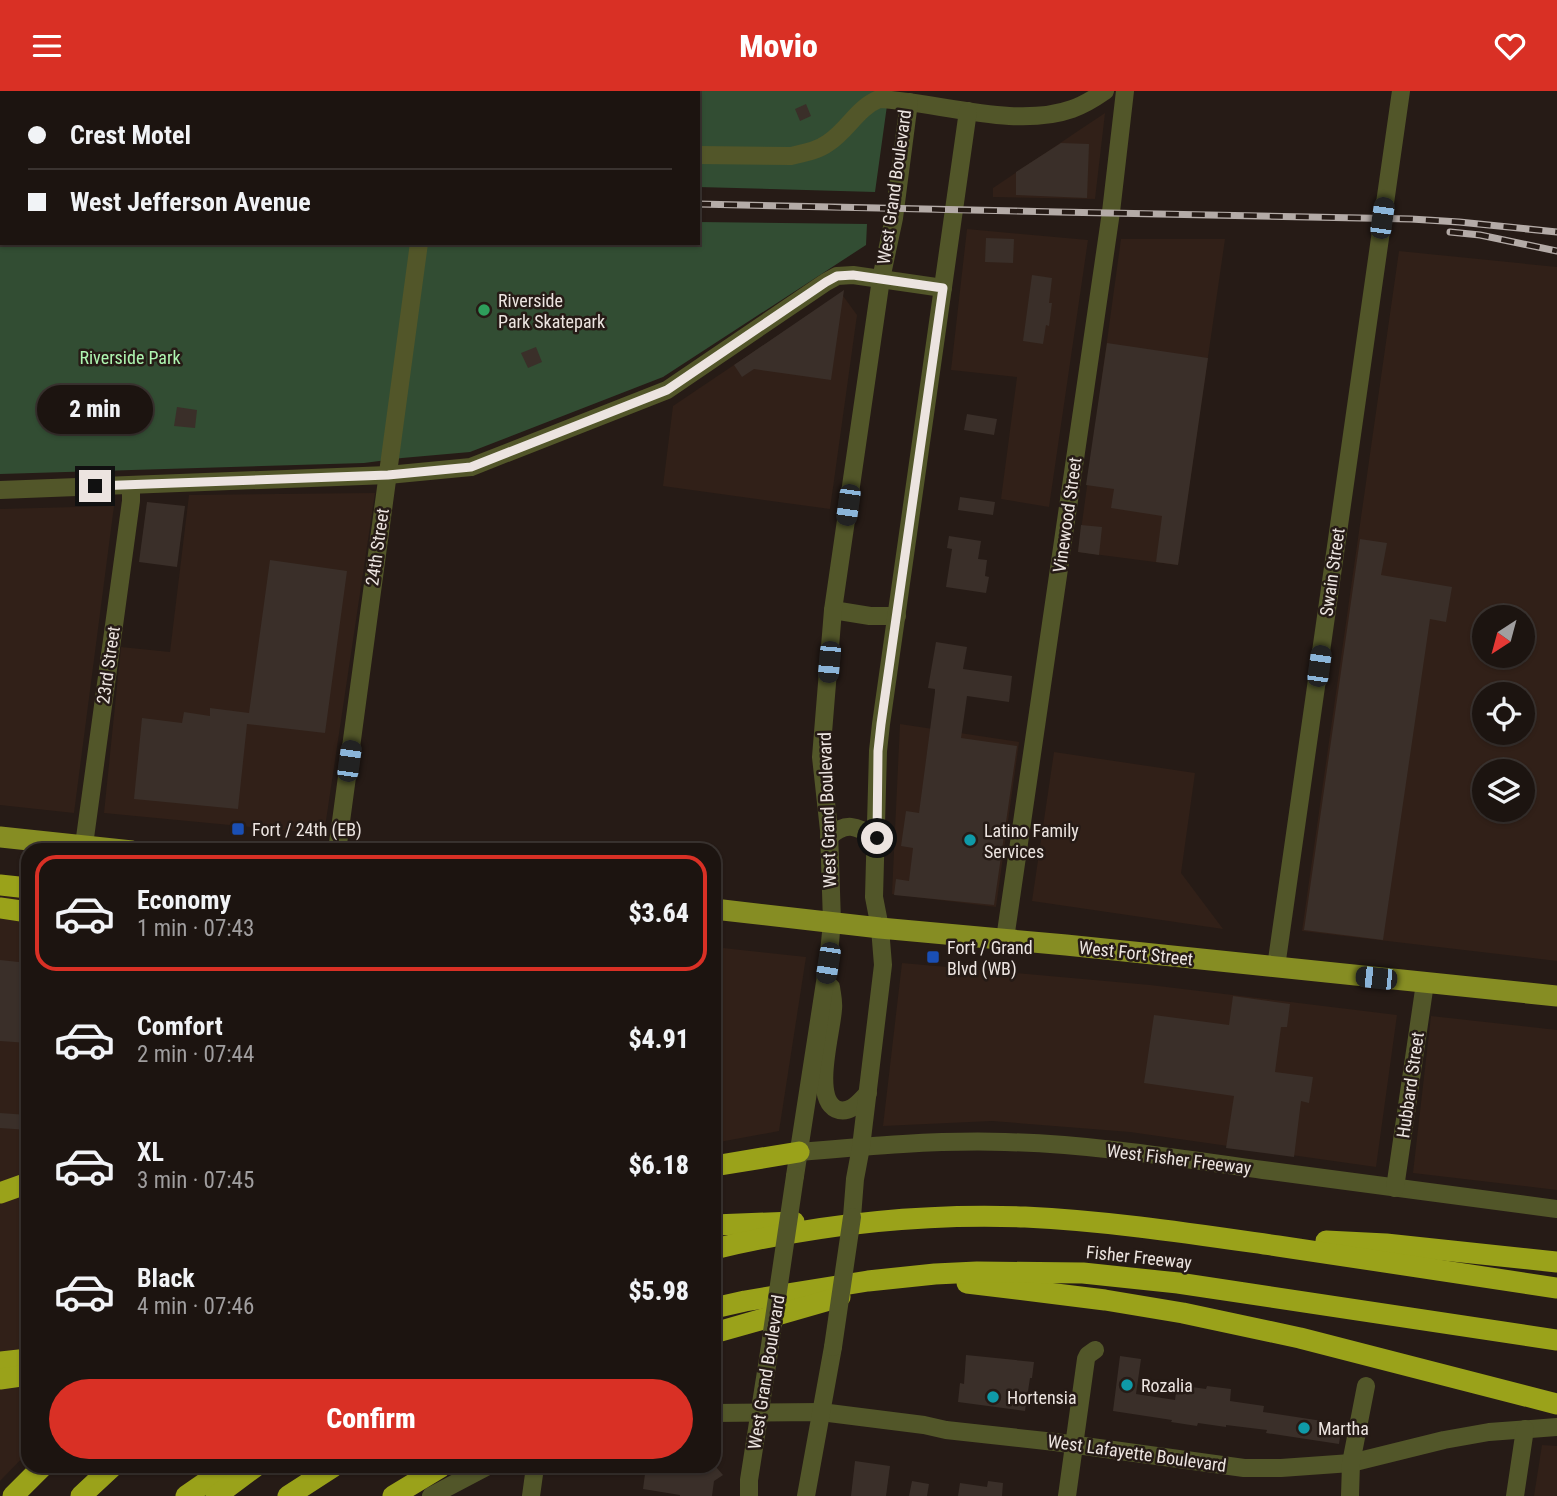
<!DOCTYPE html>
<html lang="en">
<head>
<meta charset="utf-8">
<style>
  :root { --surface:#1c1410; --page:#251d19; --text:#f1f3f6; --muted:#a09e9f; --line:#3a3330; --accent:#d93025 }
  body { margin:0; font-family:"Roboto Condensed",sans-serif; background:var(--page); color:var(--text); height:100vh; display:flex; flex-direction:column; font-size:26px; white-space:nowrap }
  * { box-sizing:border-box; margin:0 }
  p { font-size:23px; color:var(--muted) }
  .icon { flex:none; width:38px; height:38px; fill:none; stroke:currentColor; stroke-width:2; stroke-linecap:round; stroke-linejoin:round }
  .map { position:relative; flex:1; overflow:hidden }
  .sheet { position:absolute; left:21px; top:752px; width:700px; height:630px; display:flex; flex-direction:column; background:var(--surface); border-radius:21px; box-shadow:0 2px 5px #0004,0 0 0 2px var(--line) }
  .sheet>* { flex:none }
  .guide { position:absolute; left:0px; top:0px; width:700px; height:154px; box-shadow:0 2px 5px #0004,0 0 0 2px var(--line); display:grid; align-content:center; height:154px; padding:0 28px; background:var(--surface) }
  .needle { width:46px; rotate:216deg }
  .tools { position:absolute; left:1472px; top:514px; display:grid; gap:14px }
  .tools a { display:grid; place-items:center; width:63px; height:63px; border-radius:50%; background:var(--surface); box-shadow:0 2px 5px #0004,0 0 0 2px var(--line); font-size:35px }
  .end { position:absolute; width:32px; height:32px; margin:-16px; border:9px solid #ece4e0; background:#111; box-shadow:0 0 0 4px #111 }
  .from { border-radius:50% }
  .bubble { position:absolute; height:49px; border-radius:24px; background:var(--surface); box-shadow:0 2px 5px #0004,0 0 0 2px var(--line); font-size:23px; font-weight:800; line-height:49px; text-align:center }
  .car { position:absolute; width:21px; height:42px; margin:-21px -10px; border-radius:9px; box-shadow:0 0 5px 2px #0007; background:linear-gradient(#222 24%,#8ab4d8 0 40%,#222 0 76%,#8ab4d8 0 86%,#222 0) }
  .guide b { display:flex; align-items:center; gap:24px; height:66px; font-size:26px }
  .guide b+b { border-top:2px solid var(--line) }
  .guide i { width:18px; height:18px; background:var(--text) }
  ul { padding:12px 0 0; list-style:none }
  li { display:flex; align-items:center; gap:21px; height:116px; margin:0 14px 10px; padding:0 14px; border:4px solid transparent; border-radius:21px }
  li div { flex:1 }
  li b { display:block; font-size:26px }
  li em { font-style:normal; font-weight:800 }
  li.selected { border-color:var(--accent) }
  li>.icon { width:63px; height:63px; stroke-width:1.5 }
  .button { display:flex; gap:14px; margin-top:auto; padding:14px 28px }
  .button a { flex:1; height:80px; border-radius:42px; background:var(--accent); color:#fff; font-size:28px; font-weight:800; line-height:80px; text-align:center }
  header { display:flex; justify-content:space-between; align-items:center; height:91px; padding:0 28px; background:var(--accent); color:#fff; font-size:32px; font-weight:800 }
  .map>svg:first-child { display:block }
  .built { fill:#312018; fill-rule:evenodd }
  .green { fill:#324d33 }
  .building { fill:#3a2f29 }
  .lines { fill:none; stroke-linecap:round; stroke-linejoin:round }
  .minor { stroke:#525629; stroke-width:18 }
  .major { stroke:#868d23; stroke-width:21 }
  .highway { stroke:#9aa21a; stroke-width:21 }
  .rail-casing { stroke:#b4aba7; stroke-width:7 }
  .rail { stroke:#261b16; stroke-width:4.5; stroke-dasharray:13; stroke-linecap:butt }
  .minor-bridge { stroke:#525629; stroke-width:18 }
  .route { stroke:#ece4e0; stroke-width:9 }
  .leisure-dot { fill:#2e9e5b; stroke:#261b16; stroke-width:2.5 }
  .transit-dot { fill:#1a4fb4; stroke:#261b16; stroke-width:2.5 }
  .culture-dot { fill:#0f9aa8; stroke:#261b16; stroke-width:2.5 }
  .labels { text-anchor:middle; dominant-baseline:central; stroke-width:5; stroke-linejoin:round; paint-order:stroke }
  .street-label { font-size:18px; fill:#ece4e0; stroke:#261b16 }
  .poi-label { font-size:18px; fill:#ece4e0; stroke:#261b16; text-anchor:start }
  .park-label { font-size:18px; fill:#aff6b1; stroke:#261b16 }
</style>
</head>
<body>
<header><svg class="icon" aria-label="menu" viewBox="0 0 24 24"><path d="M4 6h16M4 12h16M4 18h16"/></svg>Movio<svg class="icon" aria-label="heart" viewBox="0 0 24 24"><path d="M12 20l-8-8c-3-5 5-10 8-4 3-6 11-1 8 4z"/></svg></header>
<div class="map">
<svg width="1557" height="1405" viewBox="0 0 1557 1405">
  <rect width="100%" height="100%" fill="#261b16"/>
  <g class="built">
    <polygon points="1105,22 1095,108 993,106 993,97"/>
    <polygon points="967,138 1088,149 1049,416 1001,408 1017,286 951,279"/>
    <polygon points="1121,148 1225,148 1178,474 1078,461"/>
    <path d="M1399,160l158,16v694l-255,-30zM1484,527h38v38h-38zM1484,604h38v38h-38zM1484,681h38v38h-38z"/>
    <polygon points="841,202 857,224 830,418 663,395 673,315"/>
    <polygon points="375,402 324,743 104,722 121,556 170,561 189,404"/>
    <polygon points="114,415 74,722 0,714 0,418"/>
    <polygon points="900,633 1019,651 996,816 892,803"/>
    <polygon points="1054,661 1195,682 1181,782 1223,838 1032,810"/>
    <polygon points="0,802 28,805 28,1361 0,1390"/>
    <polygon points="714,856 806,866 779,1040 714,1052"/>
    <polygon points="902,872 1150,894 1397,924 1376,1076 1130,1041 992,1030 883,1035"/>
    <polygon points="1431,925 1557,939 1557,1099 1413,1082"/>
    <polygon points="1542,1354 1557,1355 1557,1405 1534,1405"/>
  </g>
  <g class="green">
    <polygon points="0,0 426,0 426,2 2,2 2,83 0,83"/>
    <polygon points="450,0 889,0 875,101 698,96 698,2 450,2"/>
    <polygon points="0,124 2,124 2,152 698,152 698,131 867,133 866,154 663,286 470,361 402,367 364,372 0,383"/>
  </g>
  <g class="building">
    <polygon points="806,13 811,25 800,30 795,18"/>
    <polygon points="1061,52 1089,53 1087,107 1016,104 1016,81"/>
    <polygon points="986,147 1014,148 1013,172 985,171"/>
    <polygon points="1032,184 1052,187 1049,212 1052,212 1049,235 1046,234 1043,253 1023,250"/>
    <polygon points="844,199 831,289 754,278 742,286 734,274"/>
    <polygon points="1107,252 1208,267 1178,474 1156,471 1162,425 1111,417 1114,398 1086,394"/>
    <polygon points="536,256 542,271 528,277 521,262"/>
    <polygon points="177,316 197,319 195,337 174,335"/>
    <polygon points="967,323 997,328 994,344 964,339"/>
    <polygon points="960,406 995,411 993,424 958,419"/>
    <polygon points="147,411 185,415 177,476 139,471"/>
    <polygon points="1081,434 1102,436 1099,464 1078,461"/>
    <polygon points="949,445 981,450 978,468 987,469 985,485 989,486 986,502 946,496 952,458 947,457"/>
    <polygon points="1360,448 1387,452 1381,484 1452,496 1446,531 1430,528 1383,849 1304,839"/>
    <polygon points="270,469 347,480 325,642 247,633 238,718 134,708 142,627 182,632 184,621 210,625 210,617 249,622"/>
    <polygon points="936,551 967,556 963,578 1012,585 1009,611 967,605 961,647 1017,655 994,814 894,804 896,788 909,790 913,757 901,755 906,720 919,722 935,601 935,598 928,597"/>
    <polygon points="0,869 28,872 28,952 0,950"/>
    <polygon points="1233,905 1290,913 1287,936 1281,936 1275,981 1313,986 1309,1012 1301,1010 1294,1066 1226,1057 1234,1005 1144,992 1154,924 1229,934"/>
    <polygon points="0,1022 28,1024 28,1039 0,1037"/>
    <polygon points="966,1264 1034,1271 1032,1287 1030,1287 1025,1320 958,1311 960,1292 964,1293"/>
    <polygon points="1120,1265 1141,1268 1136,1303 1175,1309 1177,1294 1206,1298 1207,1295 1231,1298 1230,1310 1264,1315 1263,1321 1342,1333 1339,1353 1266,1342 1267,1339 1226,1334 1226,1336 1198,1332 1197,1335 1171,1331 1172,1329 1113,1320"/>
    <polygon points="855,1370 890,1375 886,1405 851,1405"/>
    <polygon points="652,1376 716,1376 723,1384 714,1390 712,1405 680,1405 680,1404 643,1398 645,1383 651,1384"/>
    <polygon points="912,1390 929,1393 927,1405 909,1405"/>
    <polygon points="988,1390 1003,1392 1002,1405 958,1405 960,1392 987,1396"/>
  </g>
  <g class="lines">
    <g class="minor">
      <polyline points="439,2 439,0"/>
      <path d="M698,64l93,1c13,-3 26,-5 37,-13 20,-13 29,-35 51,-44 59,3 137,30 193,10 12,-4 23,-11 33,-18"/>
      <polyline points="0,399 388,384 471,376 667,299 826,191 837,185 853,184 943,197"/>
      <polyline points="833,519 870,525 897,525"/>
      <path d="M829,746c18,-17 28,-10 48,1"/>
      <polyline points="84,754 131,410 131,394"/>
      <polyline points="337,760 419,152"/>
      <polyline points="1005,848 1111,121 1125,0"/>
      <polyline points="1276,876 1401,0"/>
      <path d="M831,896c1,8 3,15 2,22 -1,22 -21,88 3,100 14,6 24,-8 32,-16"/>
      <path d="M799,1061c69,-6 137,-12 206,-10 86,2 173,16 258,28 98,13 196,26 294,39"/>
      <polyline points="795,1085 828,872 832,831 829,739 821,666 833,519 881,188 894,127 909,11"/>
      <polyline points="1395,1097 1425,892"/>
      <polyline points="852,1126 855,1088 861,1056 883,874 880,837 874,806 878,660 881,633 968,20"/>
      <polyline points="714,1322 821,1321 924,1334 946,1339 1055,1351 1244,1377 1281,1377 1351,1372 1444,1349 1489,1341 1557,1336"/>
      <polyline points="431,1405 486,1376"/>
      <polyline points="531,1405 535,1376"/>
      <polyline points="749,1405 749,1389 768,1268"/>
      <polyline points="806,1405 833,1256"/>
      <polyline points="1067,1405 1086,1268 1088,1264 1095,1259"/>
      <polyline points="1350,1405 1351,1372 1366,1295"/>
      <polyline points="1515,1405 1525,1338"/>
    </g>
    <g class="major">
      <polyline points="0,746 132,760"/>
      <polyline points="714,818 880,837 1066,854 1557,905"/>
    </g>
    <g class="highway">
      <polyline points="0,794 28,797"/>
      <polyline points="0,817 28,821"/>
      <polyline points="714,1075 799,1061"/>
      <polyline points="0,1102 28,1092"/>
      <polyline points="714,1134 794,1131"/>
      <polyline points="1326,1150 1386,1153 1557,1171"/>
      <path d="M714,1158c101,-24 207,-36 311,-32 85,4 169,17 253,29 93,14 186,28 279,42"/>
      <polyline points="967,1192 1105,1209 1183,1222 1300,1247 1557,1313"/>
      <polyline points="714,1217 745,1210 868,1190 935,1183 977,1181 1083,1182 1178,1192 1557,1249"/>
      <polyline points="714,1242 840,1206"/>
      <polyline points="0,1271 28,1268"/>
      <polyline points="0,1288 28,1284"/>
      <polyline points="13,1405 42,1376"/>
      <polyline points="81,1405 112,1376"/>
      <polyline points="186,1405 228,1376"/>
      <polyline points="216,1405 255,1376"/>
      <polyline points="288,1405 333,1376"/>
      <polyline points="393,1405 441,1376"/>
    </g>
    <g class="rail-casing">
      <g id="rail">
        <polyline points="0,105 2,105"/>
        <path d="M698,113c238,6 475,10 713,15l48,3 98,10"/>
        <polyline points="1450,141 1480,144 1557,160"/>
      </g>
    </g>
    <use href="#rail" class="rail"/>
    <g class="minor-bridge">
      <polyline points="833,1256 852,1126"/>
      <polyline points="768,1268 795,1085"/>
    </g>
  </g>
  <g class="lines">
    <polyline class="route" points="95,395 388,384 471,376 667,299 826,191 837,185 853,184 943,197 881,633 878,660 877,747"/>
  </g>
  <circle class="leisure-dot" cx="484" cy="219" r="7"/>
  <g class="transit-dot">
    <rect x="231" y="731" width="14" height="14" rx="3.5"/>
    <rect x="926" y="859" width="14" height="14" rx="3.5"/>
  </g>
  <g class="culture-dot">
    <circle cx="970" cy="749" r="7"/>
    <circle cx="1127" cy="1294" r="7"/>
    <circle cx="993" cy="1306" r="7"/>
    <circle cx="1304" cy="1337" r="7"/>
  </g>
  <g class="labels">
    <g class="street-label">
      <text transform="translate(894 96) rotate(-82)">West Grand Boulevard</text>
      <text transform="translate(1067 424) rotate(-82)">Vinewood Street</text>
      <text transform="translate(377 456) rotate(-82)">24th Street</text>
      <text transform="translate(1332 481) rotate(-82)">Swain Street</text>
      <text transform="translate(108 574) rotate(-82)">23rd Street</text>
      <text transform="translate(827 719) rotate(-92)">West Grand Boulevard</text>
      <text transform="translate(1136 862) rotate(6)">West Fort Street</text>
      <text transform="translate(1410 994) rotate(-82)">Hubbard Street</text>
      <text transform="translate(1179 1068) rotate(7)">West Fisher Freeway</text>
      <text transform="translate(1139 1166) rotate(6)">Fisher Freeway</text>
      <text transform="translate(766 1281) rotate(-81)">West Grand Boulevard</text>
      <text transform="translate(1137 1362) rotate(8)">West Lafayette Boulevard</text>
    </g>
    <g class="poi-label">
      <text x="498" y="209">Riverside<tspan x="498" dy="21">Park Skatepark</tspan></text>
      <text x="252" y="738">Fort / 24th (EB)</text>
      <text x="984" y="739">Latino Family<tspan x="984" dy="21">Services</tspan></text>
      <text x="947" y="856">Fort / Grand<tspan x="947" dy="21">Blvd (WB)</tspan></text>
      <text x="1141" y="1294">Rozalia</text>
      <text x="1007" y="1306">Hortensia</text>
      <text x="1318" y="1337">Martha</text>
    </g>
    <g class="park-label">
      <text x="130" y="266">Riverside Park</text>
    </g>
  </g>
</svg>
<div class="tools">
<a><svg class="needle" viewBox="-14 -14 28 28"><path d="M0-13l5 13h-10z" fill="#e53935"/><path d="M0 13l5-13h-10z" fill="#a09e9f"/></svg></a>
<a><svg class="icon" aria-label="locate" viewBox="0 0 24 24"><circle cx="12" cy="12" r="6"/><path d="M12 2v4M12 18v4M2 12h4M18 12h4"/></svg></a>
<a><svg class="icon" aria-label="layers" viewBox="0 0 24 24"><path d="M12 4l9 5-9 5-9-5zM3 14l9 5 9-5"/></svg></a>
</div>
<i class="end from" style="left:877px;top:747px"></i>
<i class="end" style="left:95px;top:395px"></i>
<div class="bubble" style="left:37px;top:294px;width:116px">2 min</div>
<i class="car" style="left:1382px;top:127px;rotate:8deg"></i>
<i class="car" style="left:848px;top:414px;rotate:188deg"></i>
<i class="car" style="left:829px;top:571px;rotate:185deg"></i>
<i class="car" style="left:1319px;top:575px;rotate:8deg"></i>
<i class="car" style="left:349px;top:670px;rotate:8deg"></i>
<i class="car" style="left:828px;top:872px;rotate:189deg"></i>
<i class="car" style="left:1376px;top:887px;rotate:276deg"></i>
<div class="guide">
<b><i class="from"></i>Crest Motel</b>
<b><i></i>West Jefferson Avenue</b>
</div>
<section class="sheet">
<ul>
<li class="selected"><svg class="icon" aria-label="car" viewBox="0 0 24 24"><path d="M5 17H2v-5l4-1 3-4h7l3 4 3 1v5h-3M9 17h6M6 11h13"/><circle cx="7" cy="17" r="2"/><circle cx="17" cy="17" r="2"/></svg><div><b>Economy</b><p>1 min · 07:43</p></div><em>$3.64</em></li>
<li><svg class="icon" aria-label="car" viewBox="0 0 24 24"><path d="M5 17H2v-5l4-1 3-4h7l3 4 3 1v5h-3M9 17h6M6 11h13"/><circle cx="7" cy="17" r="2"/><circle cx="17" cy="17" r="2"/></svg><div><b>Comfort</b><p>2 min · 07:44</p></div><em>$4.91</em></li>
<li><svg class="icon" aria-label="car" viewBox="0 0 24 24"><path d="M5 17H2v-5l4-1 3-4h7l3 4 3 1v5h-3M9 17h6M6 11h13"/><circle cx="7" cy="17" r="2"/><circle cx="17" cy="17" r="2"/></svg><div><b>XL</b><p>3 min · 07:45</p></div><em>$6.18</em></li>
<li><svg class="icon" aria-label="car" viewBox="0 0 24 24"><path d="M5 17H2v-5l4-1 3-4h7l3 4 3 1v5h-3M9 17h6M6 11h13"/><circle cx="7" cy="17" r="2"/><circle cx="17" cy="17" r="2"/></svg><div><b>Black</b><p>4 min · 07:46</p></div><em>$5.98</em></li>
</ul>
<div class="button"><a>Confirm</a></div>
</section>
</div>
</body>
</html>
